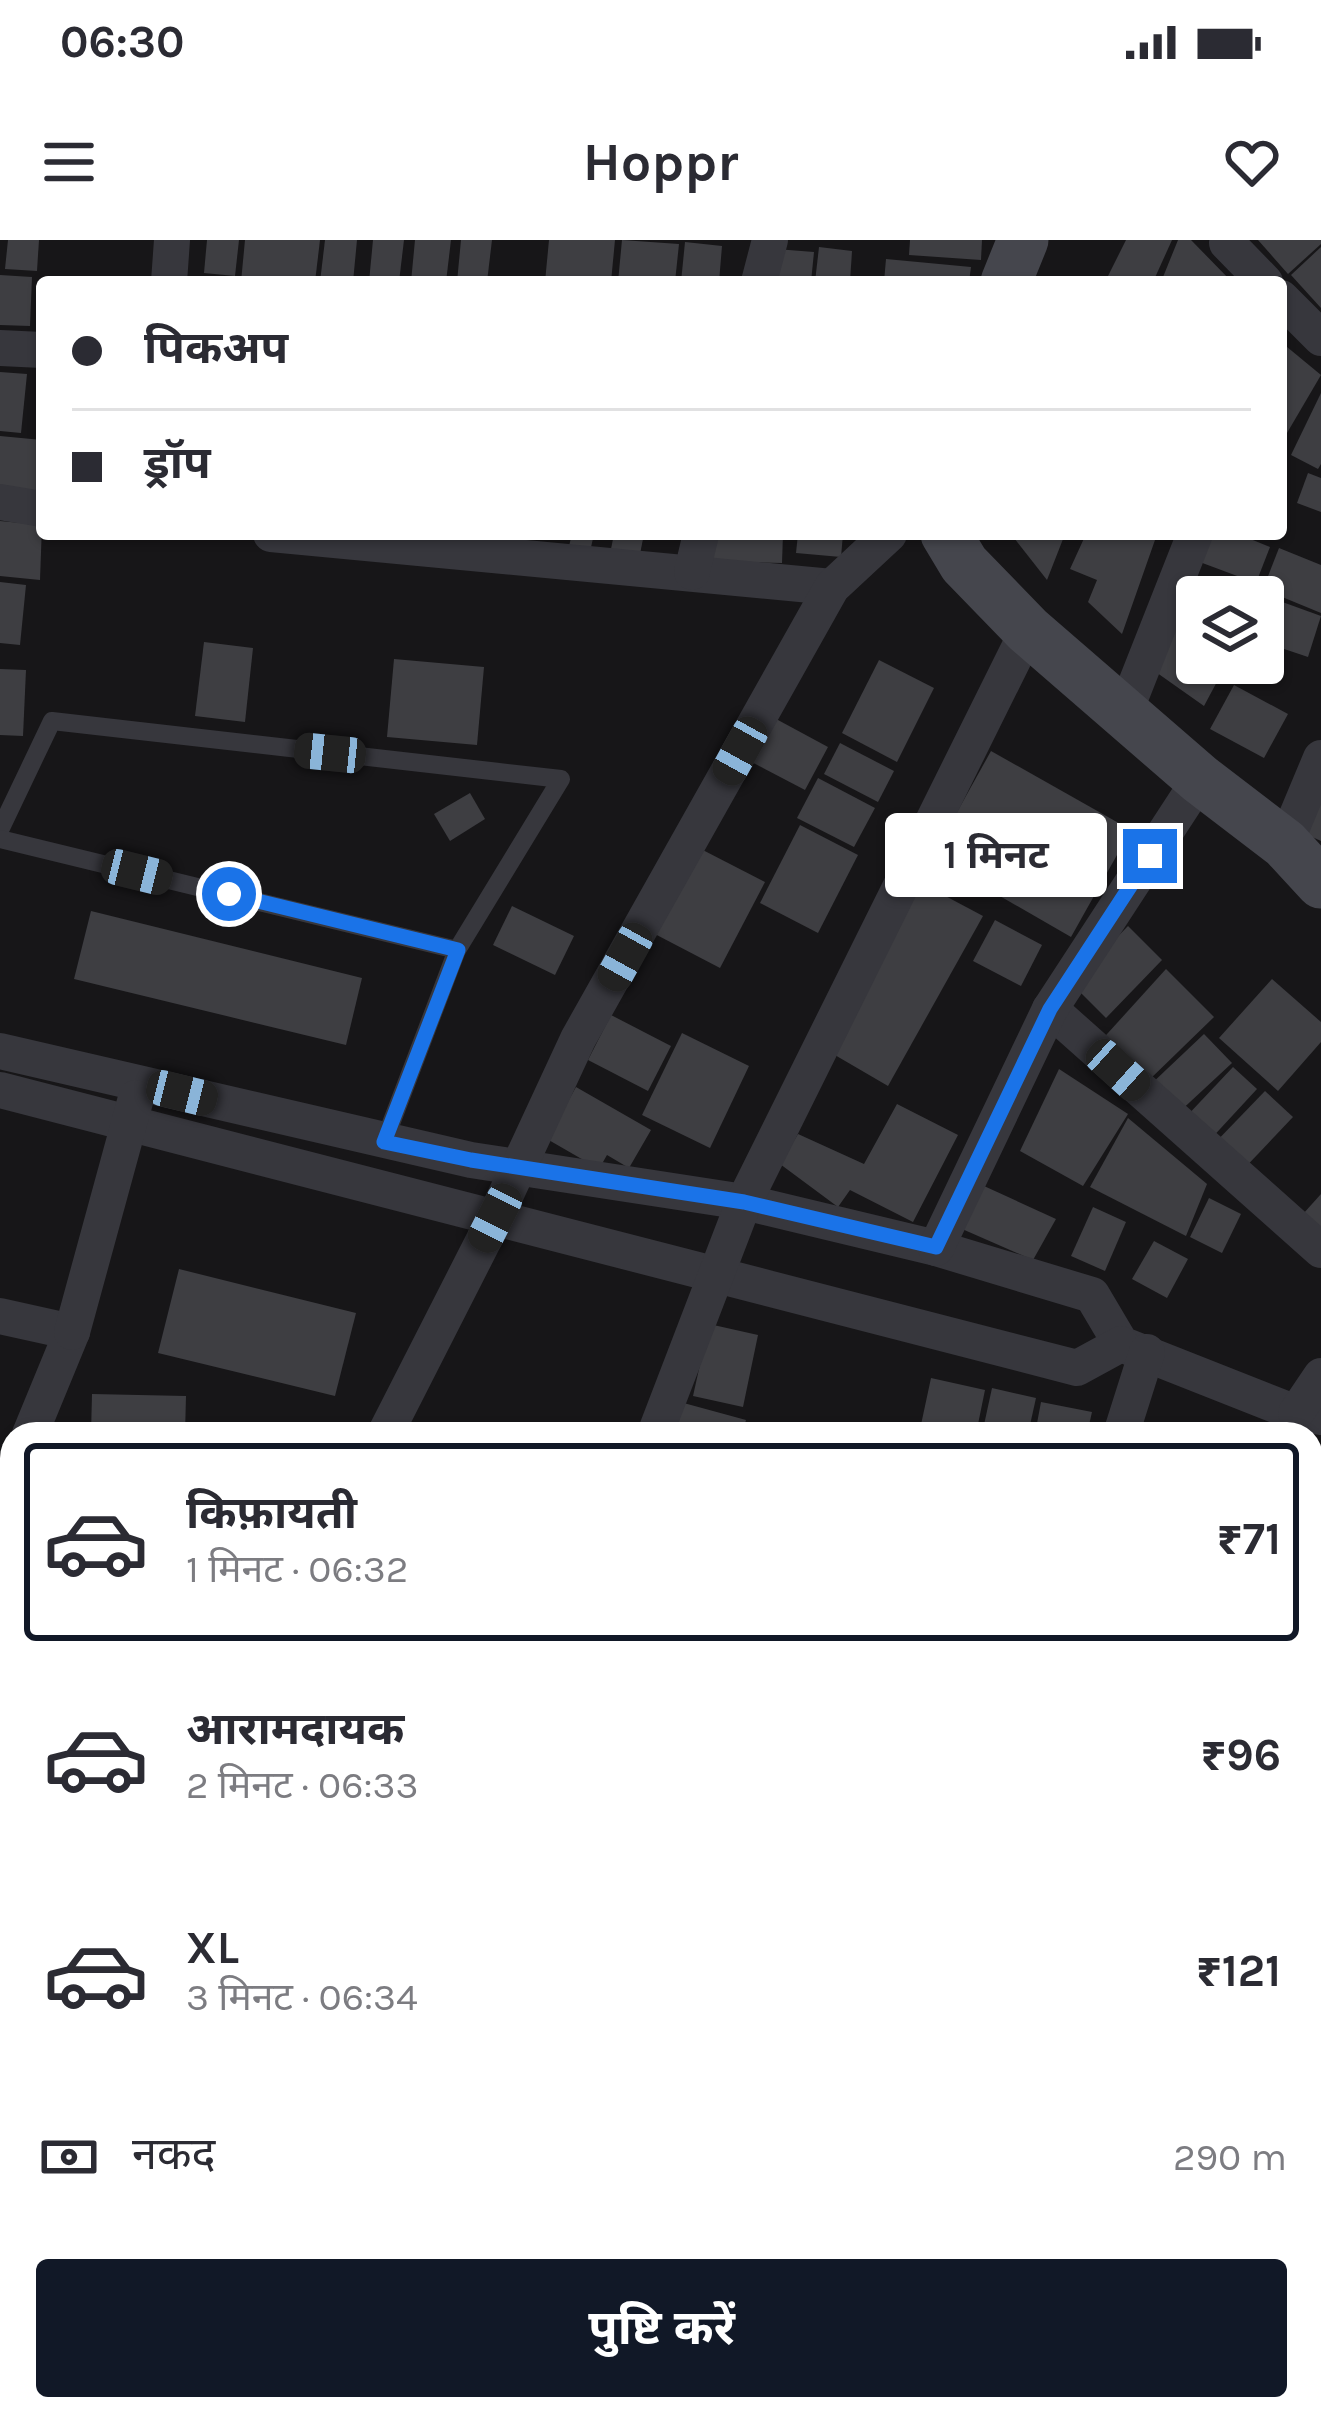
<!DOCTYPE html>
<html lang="hi">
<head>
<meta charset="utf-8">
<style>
  :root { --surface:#fff; --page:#f2f2f3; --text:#2b2b33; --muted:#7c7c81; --line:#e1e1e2; --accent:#111827 }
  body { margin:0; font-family:Karla,"Noto Sans Devanagari",sans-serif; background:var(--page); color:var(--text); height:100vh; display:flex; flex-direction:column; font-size:45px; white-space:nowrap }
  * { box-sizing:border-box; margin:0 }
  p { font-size:39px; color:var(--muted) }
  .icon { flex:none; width:66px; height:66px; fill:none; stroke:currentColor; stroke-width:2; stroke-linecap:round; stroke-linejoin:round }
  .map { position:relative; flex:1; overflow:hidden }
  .details { position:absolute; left:0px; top:1182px; width:1323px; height:999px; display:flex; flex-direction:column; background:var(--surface); border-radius:36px 36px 0 0; box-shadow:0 3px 9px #0004 }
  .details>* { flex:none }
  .banner { position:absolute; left:36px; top:36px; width:1251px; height:264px; border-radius:12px; box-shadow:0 3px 9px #0004; display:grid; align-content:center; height:264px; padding:0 36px; background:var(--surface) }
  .buttons { position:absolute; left:1176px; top:336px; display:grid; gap:24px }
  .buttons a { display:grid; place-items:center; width:108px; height:108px; border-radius:12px; background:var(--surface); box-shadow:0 3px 9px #0004; font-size:60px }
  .end { position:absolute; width:54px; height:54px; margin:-27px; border:15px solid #1a73e8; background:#fff; box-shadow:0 0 0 6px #fff }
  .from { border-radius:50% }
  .bubble { position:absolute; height:84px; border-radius:12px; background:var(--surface); box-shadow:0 3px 9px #0004; font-size:39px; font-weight:700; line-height:84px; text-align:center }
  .car { position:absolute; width:36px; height:72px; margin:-36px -18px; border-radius:15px; box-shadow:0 0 9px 3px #0007; background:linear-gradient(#222 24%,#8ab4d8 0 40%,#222 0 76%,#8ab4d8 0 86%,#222 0) }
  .banner b { display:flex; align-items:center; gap:42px; height:114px; font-size:45px }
  .banner b+b { border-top:3px solid var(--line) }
  .banner i { width:30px; height:30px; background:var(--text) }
  ul { padding:21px 0 0; list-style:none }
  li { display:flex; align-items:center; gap:36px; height:198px; margin:0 24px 18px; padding:0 12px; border:6px solid transparent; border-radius:12px }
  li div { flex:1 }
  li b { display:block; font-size:45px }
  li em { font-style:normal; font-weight:700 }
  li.selected { border-color:var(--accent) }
  li>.icon { width:108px; height:108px; stroke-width:1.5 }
  .pay { display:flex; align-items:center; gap:30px; height:132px; padding:0 36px; font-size:45px }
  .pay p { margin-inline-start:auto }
  .primary-button { display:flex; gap:24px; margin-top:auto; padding:24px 36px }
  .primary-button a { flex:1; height:138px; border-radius:12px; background:var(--accent); color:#fff; font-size:48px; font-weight:700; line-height:138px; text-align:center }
  .status { display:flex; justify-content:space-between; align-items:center; height:84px; padding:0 60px; background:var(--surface); direction:ltr }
  .status svg { height:33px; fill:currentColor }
  header { display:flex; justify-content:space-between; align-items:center; height:156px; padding:0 36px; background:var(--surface); font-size:54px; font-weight:700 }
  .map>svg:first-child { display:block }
  .green { fill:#202823 }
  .building { fill:#3e3e42 }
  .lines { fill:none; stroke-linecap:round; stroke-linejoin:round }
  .lane { stroke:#37373d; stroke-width:18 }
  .street { stroke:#37373d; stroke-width:36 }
  .secondary { stroke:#45464d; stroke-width:51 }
  .route { stroke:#1a73e8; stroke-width:15 }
</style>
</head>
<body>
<div class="status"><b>06:30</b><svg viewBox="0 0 49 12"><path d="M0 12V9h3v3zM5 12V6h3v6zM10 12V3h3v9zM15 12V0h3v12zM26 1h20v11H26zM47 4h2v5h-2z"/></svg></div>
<header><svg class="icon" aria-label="menu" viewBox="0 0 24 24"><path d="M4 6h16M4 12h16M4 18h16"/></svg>Hoppr<svg class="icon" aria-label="heart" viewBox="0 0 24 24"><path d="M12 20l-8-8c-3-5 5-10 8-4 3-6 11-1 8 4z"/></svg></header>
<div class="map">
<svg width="1321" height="2180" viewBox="0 0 1321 2180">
  <rect width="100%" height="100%" fill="#171618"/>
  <polygon class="green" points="1311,1455 1321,1457 1321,2056 1311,2054"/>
  <g class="building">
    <polygon points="8,0 39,0 37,31 5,29"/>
    <polygon points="207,0 239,0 235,36 204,33"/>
    <polygon points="245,0 320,0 315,42 241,42"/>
    <polygon points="325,0 357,0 353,42 320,42"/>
    <polygon points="373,0 404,0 399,42 369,42"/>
    <polygon points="415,0 451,0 446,42 411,42"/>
    <polygon points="461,0 492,0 487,42 457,42"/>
    <polygon points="549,0 615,0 611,42 545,42"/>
    <polygon points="622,0 679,4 675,42 618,42"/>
    <polygon points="910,0 982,0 981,20 909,15"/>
    <polygon points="1126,0 1172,0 1153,42 1116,42 1107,38"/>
    <polygon points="1178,0 1191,0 1232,42 1161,42"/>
    <polygon points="1258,0 1321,0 1321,4 1288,34"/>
    <polygon points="685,2 722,6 719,42 681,42"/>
    <polygon points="819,7 852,11 850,42 815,42"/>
    <polygon points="1321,7 1321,68 1291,35"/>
    <polygon points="776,9 814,12 811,42 773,42"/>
    <polygon points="886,19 971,27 969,42 884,42"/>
    <polygon points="0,35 32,37 30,86 0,85"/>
    <polygon points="1281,102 1321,135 1287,193 1281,190"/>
    <polygon points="0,132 27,134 21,193 0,191"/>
    <polygon points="1321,153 1321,224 1318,229 1291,215"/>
    <polygon points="0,196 42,200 42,255 0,251"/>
    <polygon points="1308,233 1321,238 1321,272 1297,263"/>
    <polygon points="0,281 42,285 40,340 0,336"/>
    <polygon points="572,294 594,294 589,316 568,310"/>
    <polygon points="614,294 644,294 640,314 611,309"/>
    <polygon points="713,294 783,294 782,323 712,321"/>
    <polygon points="798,294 843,294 841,317 796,313"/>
    <polygon points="1011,294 1065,294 1047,340"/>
    <polygon points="1086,294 1140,294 1155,300 1122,394 1088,362 1097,340 1070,329"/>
    <polygon points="1198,294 1238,294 1270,307 1256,343 1189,318"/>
    <polygon points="1279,308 1321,325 1321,373 1263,349"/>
    <polygon points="0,342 26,345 20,405 0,403"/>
    <polygon points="1263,355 1321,376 1308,417 1263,402"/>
    <polygon points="1175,374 1197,383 1197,423 1227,423 1204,466 1153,430"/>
    <polygon points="204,402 253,408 245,482 195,476"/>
    <polygon points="394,419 484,427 477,505 387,497"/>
    <polygon points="879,420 934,448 897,522 842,493"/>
    <polygon points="0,429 26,430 23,496 0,495"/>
    <polygon points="1234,445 1288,474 1264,518 1210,489"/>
    <polygon points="765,473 828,507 805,550 742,517"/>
    <polygon points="840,503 894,531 878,562 824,534"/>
    <polygon points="991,511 1131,590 1071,697 932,617"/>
    <polygon points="818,538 875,568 854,607 797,578"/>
    <polygon points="1321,542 1321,601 1299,591"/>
    <polygon points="470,553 485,579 450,601 434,574"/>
    <polygon points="800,585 858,615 818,693 760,663"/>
    <polygon points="695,606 765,642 720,728 651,692"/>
    <polygon points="921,643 983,676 888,846 828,811"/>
    <polygon points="512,666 574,696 555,735 493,705"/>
    <polygon points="91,671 362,738 346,805 74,739"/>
    <polygon points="995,680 1042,705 1021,746 973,721"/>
    <polygon points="1128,686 1162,720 1106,778 1072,744"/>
    <polygon points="1166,729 1214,777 1146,843 1098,804"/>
    <polygon points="1272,739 1321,782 1321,802 1278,851 1219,798"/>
    <polygon points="611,775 671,806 648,851 588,820"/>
    <polygon points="682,793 749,826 710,908 642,875"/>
    <polygon points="1204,794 1232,823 1176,875 1148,847"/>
    <polygon points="1233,827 1257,849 1208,902 1184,879"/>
    <polygon points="1059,829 1128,874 1083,946 1020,911"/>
    <polygon points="576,847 651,890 629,928 607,915 599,929 547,899"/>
    <polygon points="1265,851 1293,877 1238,935 1210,908"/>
    <polygon points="897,864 958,895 913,982 850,950 838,967 780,924 798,894 864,924"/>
    <polygon points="1128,878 1207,944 1186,996 1090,947"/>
    <polygon points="984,946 1056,979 1033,1020 953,985"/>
    <polygon points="1321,954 1321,990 1303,974"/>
    <polygon points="1209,958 1241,974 1222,1013 1190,997"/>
    <polygon points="1093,967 1126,982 1105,1031 1071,1016"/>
    <polygon points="1154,1001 1188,1019 1167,1058 1132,1039"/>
    <polygon points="179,1029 356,1073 335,1156 158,1113"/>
    <polygon points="709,1084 758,1095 743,1167 693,1156"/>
    <polygon points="931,1138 985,1150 976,1194 919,1194"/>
    <polygon points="992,1148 1036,1158 1028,1194 982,1194"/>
    <polygon points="92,1154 186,1156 185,1194 91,1194"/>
    <polygon points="680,1162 746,1180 742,1194 672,1194"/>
    <polygon points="1041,1162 1092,1172 1087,1194 1035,1194"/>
    <polygon points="8,1323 12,1323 12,1400 4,1399"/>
    <polygon points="0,1459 10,1460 6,1524 0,1523"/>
    <polygon points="0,1655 12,1656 12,1826 0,1826"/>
    <polygon points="0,1885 12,1886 12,1939 0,1938"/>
    <polygon points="152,2169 212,2169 210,2180"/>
    <polygon points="1013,2169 1061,2178 1060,2180 1011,2180"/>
  </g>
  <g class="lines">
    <g class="lane">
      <polyline points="0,590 52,481 561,539 457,710 384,902"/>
      <polyline points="0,599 457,710"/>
    </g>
    <g class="street">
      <polyline points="1227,3 1265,42"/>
      <polyline points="169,42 172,0"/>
      <polyline points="759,42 770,0"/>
      <polyline points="1281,58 1321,98"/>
      <polyline points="0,108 42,110"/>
      <polyline points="0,262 42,269"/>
      <polyline points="271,294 832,347"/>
      <polyline points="692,332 701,294"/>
      <polyline points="1124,474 1195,294"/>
      <polyline points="1285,604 1321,518"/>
      <polyline points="1050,769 1321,1010"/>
      <polyline points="0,811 471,920 744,962 936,1008 1092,1055 1121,1104 1296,1173 1321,1177"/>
      <polyline points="0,850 1077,1128 1121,1104"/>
      <polyline points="936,1008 1050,769 1200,539"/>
      <polyline points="0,1076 72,1092 30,1194"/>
      <polyline points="72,1092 136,858"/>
      <polyline points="1296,1173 1321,1136"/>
      <polyline points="385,1194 495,978 578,799 832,347 889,294"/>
      <polyline points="655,1194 744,962 1028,390"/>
      <polyline points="1121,1194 1147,1112"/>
      <polyline points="0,1265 12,1236"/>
      <polyline points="1311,1424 1321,1427"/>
      <polyline points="0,1620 12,1621"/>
      <polyline points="0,1849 12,1849"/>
      <polyline points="0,2037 12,2040"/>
      <polyline points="1311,2065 1321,2067"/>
      <polyline points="684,2169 739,2180"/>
      <polyline points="32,2180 36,2169"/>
      <polyline points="259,2180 261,2169"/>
      <polyline points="451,2180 453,2169"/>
      <polyline points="921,2180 923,2169"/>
    </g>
    <g class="secondary">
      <polyline points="1006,42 1023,0"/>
      <polyline points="946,294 964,324 1028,390 1200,539 1285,604 1321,643"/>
    </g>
  </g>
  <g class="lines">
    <polyline class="route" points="229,654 458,710 384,902 471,920 744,962 936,1007 1050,769 1150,616"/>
  </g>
</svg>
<div class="buttons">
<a><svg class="icon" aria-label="layers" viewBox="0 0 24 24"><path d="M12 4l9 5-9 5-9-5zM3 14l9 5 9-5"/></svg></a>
</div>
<i class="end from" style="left:229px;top:654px"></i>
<i class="end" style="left:1150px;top:616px"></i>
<div class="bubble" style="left:885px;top:573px;width:222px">1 मिनट</div>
<i class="car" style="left:740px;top:511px;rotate:209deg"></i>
<i class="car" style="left:330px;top:513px;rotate:276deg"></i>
<i class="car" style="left:137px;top:632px;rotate:104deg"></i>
<i class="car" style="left:625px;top:717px;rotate:209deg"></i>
<i class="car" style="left:1118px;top:830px;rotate:132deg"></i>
<i class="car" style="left:182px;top:853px;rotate:104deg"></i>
<i class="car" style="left:495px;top:978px;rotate:207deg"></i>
<div class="banner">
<b><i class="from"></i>पिकअप</b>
<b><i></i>ड्रॉप</b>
</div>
<section class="details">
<ul>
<li class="selected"><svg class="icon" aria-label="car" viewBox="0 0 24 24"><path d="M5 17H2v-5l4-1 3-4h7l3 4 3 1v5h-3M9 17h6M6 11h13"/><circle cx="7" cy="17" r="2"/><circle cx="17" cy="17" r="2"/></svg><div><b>किफ़ायती</b><p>1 मिनट · 06:32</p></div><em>₹71</em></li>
<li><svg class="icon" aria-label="car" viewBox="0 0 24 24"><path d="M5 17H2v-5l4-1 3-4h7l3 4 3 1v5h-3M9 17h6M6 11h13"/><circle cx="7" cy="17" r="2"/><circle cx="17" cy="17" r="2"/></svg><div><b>आरामदायक</b><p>2 मिनट · 06:33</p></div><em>₹96</em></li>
<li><svg class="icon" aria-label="car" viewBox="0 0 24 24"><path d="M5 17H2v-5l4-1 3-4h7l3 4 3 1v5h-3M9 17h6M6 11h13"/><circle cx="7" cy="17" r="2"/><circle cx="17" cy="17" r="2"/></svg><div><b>XL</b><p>3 मिनट · 06:34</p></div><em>₹121</em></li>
</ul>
<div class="pay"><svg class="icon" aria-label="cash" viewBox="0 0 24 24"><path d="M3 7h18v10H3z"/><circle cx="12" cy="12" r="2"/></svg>नकद<p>290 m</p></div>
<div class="primary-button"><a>पुष्टि करें</a></div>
</section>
</div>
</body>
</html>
